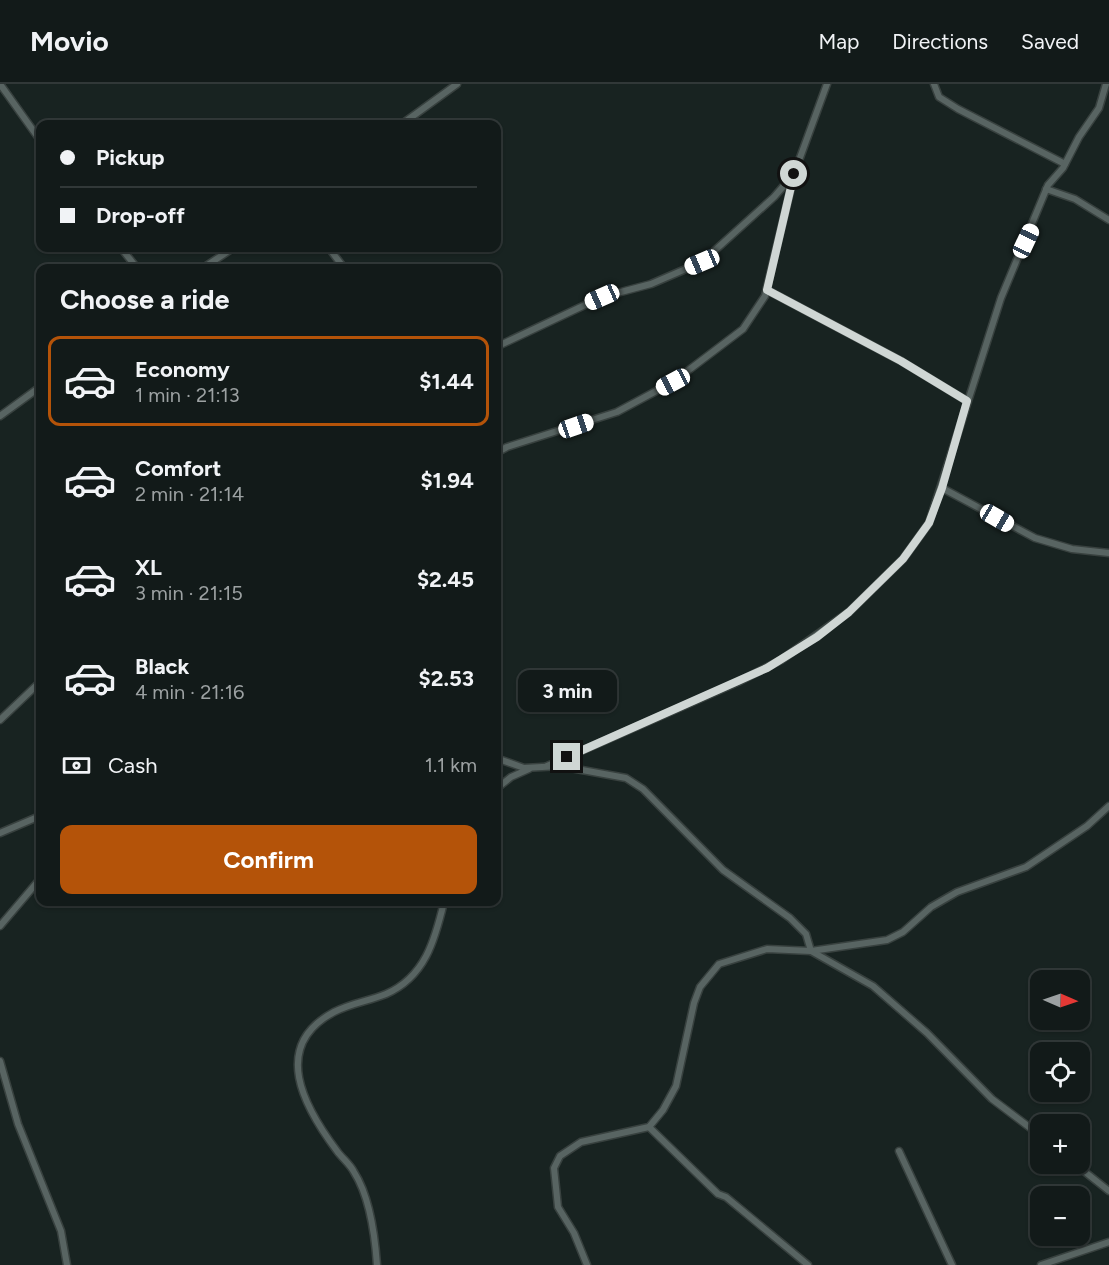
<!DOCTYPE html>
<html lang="en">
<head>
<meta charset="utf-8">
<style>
  :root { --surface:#121a19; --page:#1b2322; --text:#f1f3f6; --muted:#9ca1a2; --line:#313838; --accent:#b45309 }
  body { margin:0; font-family:Figtree,sans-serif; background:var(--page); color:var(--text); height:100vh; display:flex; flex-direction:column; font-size:22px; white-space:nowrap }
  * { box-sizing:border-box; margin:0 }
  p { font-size:20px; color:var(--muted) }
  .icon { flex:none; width:33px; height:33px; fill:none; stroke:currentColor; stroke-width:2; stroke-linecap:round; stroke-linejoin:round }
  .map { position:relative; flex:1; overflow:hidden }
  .side { position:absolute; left:36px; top:180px; width:465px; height:642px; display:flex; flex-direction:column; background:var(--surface); border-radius:12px; box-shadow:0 2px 4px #0004,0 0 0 2px var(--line) }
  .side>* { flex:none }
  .guide { position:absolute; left:36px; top:36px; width:465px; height:132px; border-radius:12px; box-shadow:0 2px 4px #0004,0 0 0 2px var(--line); display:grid; align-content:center; height:132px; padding:0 24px; background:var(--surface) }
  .needle { width:39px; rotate:92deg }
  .tools { position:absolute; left:1030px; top:886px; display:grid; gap:12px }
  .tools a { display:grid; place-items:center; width:60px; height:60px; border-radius:12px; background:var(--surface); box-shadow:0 2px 4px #0004,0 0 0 2px var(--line); font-size:30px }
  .end { position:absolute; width:27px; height:27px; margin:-14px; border:8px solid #cfd6d4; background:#111; box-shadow:0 0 0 3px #111 }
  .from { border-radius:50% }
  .bubble { position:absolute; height:42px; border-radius:12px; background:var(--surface); box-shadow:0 2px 4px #0004,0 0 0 2px var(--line); font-size:20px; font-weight:700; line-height:42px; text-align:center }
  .car { position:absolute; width:18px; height:36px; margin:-18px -9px; border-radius:8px; box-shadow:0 0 4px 2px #0007; background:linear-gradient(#fff 24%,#345 0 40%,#fff 0 76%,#345 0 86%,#fff 0) }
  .guide b { display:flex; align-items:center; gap:21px; height:57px; font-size:22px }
  .guide b+b { border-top:2px solid var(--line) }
  .guide i { width:15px; height:15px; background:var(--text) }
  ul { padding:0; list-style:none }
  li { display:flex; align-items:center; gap:18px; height:90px; margin:0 12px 9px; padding:0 12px; border:3px solid transparent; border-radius:12px }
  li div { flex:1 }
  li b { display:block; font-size:22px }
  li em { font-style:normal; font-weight:700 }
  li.selected { border-color:var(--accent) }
  li>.icon { width:54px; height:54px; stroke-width:1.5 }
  h2 { padding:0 24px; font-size:27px; line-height:72px }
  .pay { display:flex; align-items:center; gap:15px; height:66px; padding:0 24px; font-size:22px }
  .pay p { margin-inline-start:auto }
  .cta { display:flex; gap:12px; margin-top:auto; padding:12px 24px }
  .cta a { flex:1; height:69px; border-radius:12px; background:var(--accent); color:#fff; font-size:24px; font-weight:700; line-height:69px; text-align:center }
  header { display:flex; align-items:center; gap:36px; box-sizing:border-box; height:84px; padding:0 30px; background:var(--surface); border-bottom:2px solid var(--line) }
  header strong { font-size:28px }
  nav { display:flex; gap:33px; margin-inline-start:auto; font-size:21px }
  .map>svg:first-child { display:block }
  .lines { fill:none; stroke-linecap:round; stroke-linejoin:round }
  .street-casing { stroke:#38413f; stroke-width:9 }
  .street { stroke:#586462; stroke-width:6 }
  .route { stroke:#cfd6d4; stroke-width:8 }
</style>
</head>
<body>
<header>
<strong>Movio</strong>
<nav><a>Map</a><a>Directions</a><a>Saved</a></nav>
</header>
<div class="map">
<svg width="1109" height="1181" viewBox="0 0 1109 1181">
  <rect width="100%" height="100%" fill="#182321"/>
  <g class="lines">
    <g class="street-casing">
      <g id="street">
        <polyline points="0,0 40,56"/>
        <polyline points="934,0 939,13 958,25 1065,80"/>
        <polyline points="402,40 457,0"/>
        <polyline points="1046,105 1075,115 1109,136"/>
        <polyline points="121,164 137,184"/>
        <polyline points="329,164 344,184"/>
        <polyline points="203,184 233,164"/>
        <polyline points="767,206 901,277 967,317"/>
        <polyline points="496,263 602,213 651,200 702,178 774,113 794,90 827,0"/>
        <polyline points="0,332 40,303"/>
        <polyline points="496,369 507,363 617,328 673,298 743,245 765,212 794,91"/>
        <polyline points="942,404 1035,454 1072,465 1109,469"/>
        <polyline points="0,636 40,598"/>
        <polyline points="496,674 524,684 560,682 626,694 643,705 723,786 790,834 806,850 811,867 873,902 927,949 992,1015 1041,1052"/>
        <polyline points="547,682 738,598 781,576 849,528 903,475 929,439 1001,214 1048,101 1063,84 1079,53 1099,24 1106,0"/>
        <polyline points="496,705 511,693 529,685"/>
        <polyline points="0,749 40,732"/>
        <polyline points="0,842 40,795"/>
        <polyline points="0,977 18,1040 61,1147 67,1181"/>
        <polyline points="649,1043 718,1110 726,1113 808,1181"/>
        <polyline points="899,1067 952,1181"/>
        <polyline points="1075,1080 1109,1107"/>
        <path d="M377,1181c-2,-29 -7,-68 -23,-93 -4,-8 -12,-14 -17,-21 -33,-44 -67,-105 -3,-139 17,-9 35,-11 52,-18 39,-17 49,-54 58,-92"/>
        <polyline points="587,1181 574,1149 558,1123 554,1084 560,1072 581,1058 649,1043 663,1026 676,1002 694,919 700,903 719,880 767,865 811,867 887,856 903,848 931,823 957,808 1026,783 1087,742 1109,722"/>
        <polyline points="1041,1181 1109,1158"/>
      </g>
    </g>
    <use href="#street" class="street"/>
  </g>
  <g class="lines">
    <polyline class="route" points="567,673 767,584 817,553 849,528 903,475 929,439 942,404 967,317 901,277 767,206 794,90"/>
  </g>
</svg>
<div class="tools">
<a><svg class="needle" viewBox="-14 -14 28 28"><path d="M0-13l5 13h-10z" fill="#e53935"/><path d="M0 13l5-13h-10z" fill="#9ca1a2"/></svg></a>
<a><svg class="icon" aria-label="locate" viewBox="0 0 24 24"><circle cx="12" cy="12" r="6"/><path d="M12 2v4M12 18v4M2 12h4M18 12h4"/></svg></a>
<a>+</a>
<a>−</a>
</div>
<i class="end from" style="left:794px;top:90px"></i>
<i class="end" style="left:567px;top:673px"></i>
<div class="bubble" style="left:518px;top:586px;width:99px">3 min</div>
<i class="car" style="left:1026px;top:157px;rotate:25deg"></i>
<i class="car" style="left:702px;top:178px;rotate:247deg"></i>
<i class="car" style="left:602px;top:213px;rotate:246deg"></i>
<i class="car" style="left:673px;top:298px;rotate:242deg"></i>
<i class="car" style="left:576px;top:342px;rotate:71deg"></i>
<i class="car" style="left:997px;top:434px;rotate:120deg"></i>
<div class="guide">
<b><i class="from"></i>Pickup</b>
<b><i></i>Drop-off</b>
</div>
<section class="side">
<h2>Choose a ride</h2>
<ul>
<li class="selected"><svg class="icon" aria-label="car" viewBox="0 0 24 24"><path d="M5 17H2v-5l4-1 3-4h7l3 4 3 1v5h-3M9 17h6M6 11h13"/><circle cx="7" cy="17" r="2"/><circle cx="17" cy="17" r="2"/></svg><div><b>Economy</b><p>1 min · 21:13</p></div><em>$1.44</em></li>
<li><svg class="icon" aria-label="car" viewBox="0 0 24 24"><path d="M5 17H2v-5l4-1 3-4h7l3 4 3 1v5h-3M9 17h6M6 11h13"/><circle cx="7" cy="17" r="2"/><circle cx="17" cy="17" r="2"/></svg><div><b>Comfort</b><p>2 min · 21:14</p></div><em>$1.94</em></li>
<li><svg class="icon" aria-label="car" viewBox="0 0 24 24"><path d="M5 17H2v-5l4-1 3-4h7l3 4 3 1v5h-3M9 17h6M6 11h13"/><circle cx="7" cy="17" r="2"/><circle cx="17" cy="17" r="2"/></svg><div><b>XL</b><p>3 min · 21:15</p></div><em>$2.45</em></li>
<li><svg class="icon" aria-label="car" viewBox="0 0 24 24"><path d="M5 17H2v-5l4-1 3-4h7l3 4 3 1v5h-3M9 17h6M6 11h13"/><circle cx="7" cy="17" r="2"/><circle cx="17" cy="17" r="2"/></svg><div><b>Black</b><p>4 min · 21:16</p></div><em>$2.53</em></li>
</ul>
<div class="pay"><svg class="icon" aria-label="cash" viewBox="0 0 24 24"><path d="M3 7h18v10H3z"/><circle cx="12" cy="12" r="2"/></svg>Cash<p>1.1 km</p></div>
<div class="cta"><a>Confirm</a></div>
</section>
</div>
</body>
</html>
